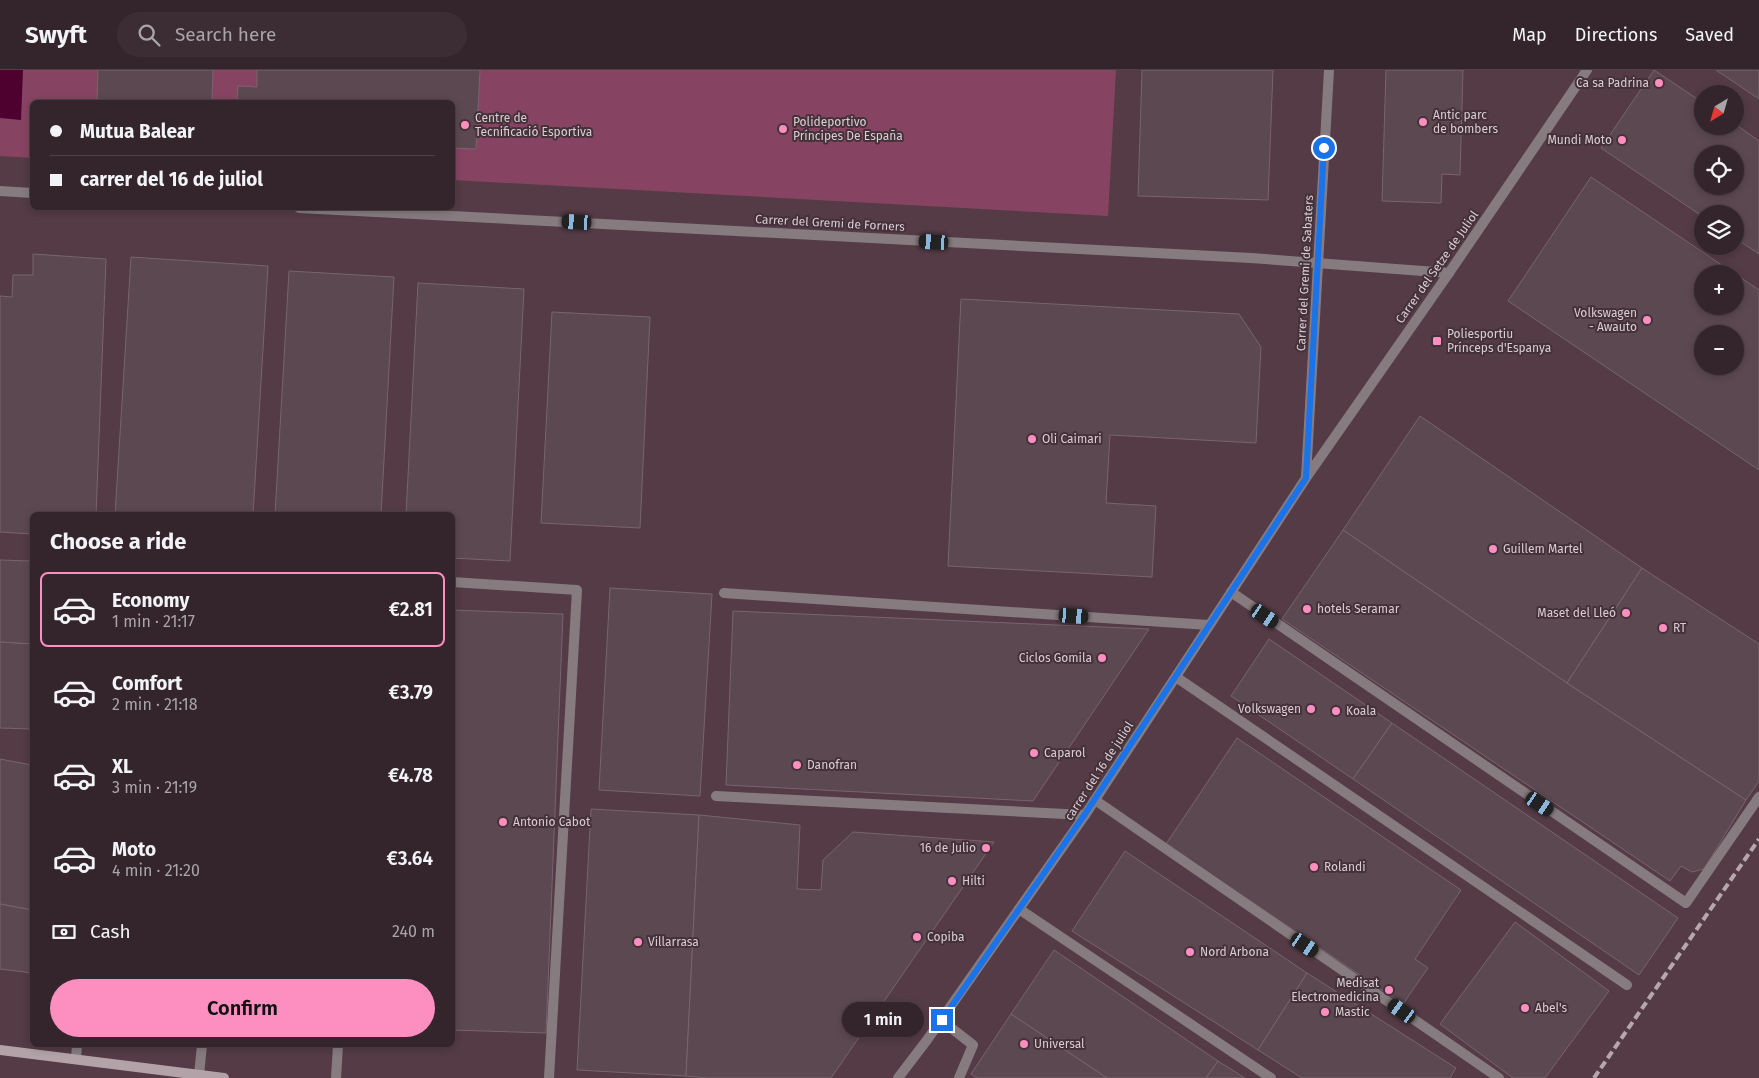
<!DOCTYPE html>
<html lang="en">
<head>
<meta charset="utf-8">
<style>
  :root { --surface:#33252b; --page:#3b2d33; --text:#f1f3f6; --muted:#a9a5a9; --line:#4e4247; --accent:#fd8ec0 }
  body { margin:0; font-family:"Fira Sans",sans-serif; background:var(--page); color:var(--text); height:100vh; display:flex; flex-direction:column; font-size:19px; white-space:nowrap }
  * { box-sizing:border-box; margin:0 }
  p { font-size:16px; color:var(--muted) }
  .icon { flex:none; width:28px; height:28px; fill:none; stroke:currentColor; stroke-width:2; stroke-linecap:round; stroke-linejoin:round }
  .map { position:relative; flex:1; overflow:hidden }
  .side { position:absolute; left:30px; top:442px; width:425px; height:535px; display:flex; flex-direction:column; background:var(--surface); border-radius:8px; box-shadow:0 2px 8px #0003,0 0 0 1px var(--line) }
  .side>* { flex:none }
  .guide { position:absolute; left:30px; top:30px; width:425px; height:110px; border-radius:8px; box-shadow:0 2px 8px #0003,0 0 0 1px var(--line); display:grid; align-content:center; height:110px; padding:0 20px; background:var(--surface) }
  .needle { width:32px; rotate:217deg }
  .tools { position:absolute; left:1694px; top:15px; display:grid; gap:10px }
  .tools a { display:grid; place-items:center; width:50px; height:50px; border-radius:50%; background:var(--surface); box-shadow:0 2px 8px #0003,0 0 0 1px var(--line); font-size:25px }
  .end { position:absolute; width:22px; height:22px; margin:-11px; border:6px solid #1a73e8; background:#fff; box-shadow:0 0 0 2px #fff }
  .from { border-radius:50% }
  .bubble { position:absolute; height:35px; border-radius:18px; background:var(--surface); box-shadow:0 2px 8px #0003,0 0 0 1px var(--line); font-size:16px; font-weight:600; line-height:35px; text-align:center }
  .car { position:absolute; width:15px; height:30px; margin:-15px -8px; border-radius:6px; box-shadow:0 0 4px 1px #0007; background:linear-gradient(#222 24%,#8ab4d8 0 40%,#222 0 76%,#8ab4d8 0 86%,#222 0) }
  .guide b { display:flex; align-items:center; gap:18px; height:48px; font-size:19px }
  .guide b+b { border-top:1px solid var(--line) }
  .guide i { width:12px; height:12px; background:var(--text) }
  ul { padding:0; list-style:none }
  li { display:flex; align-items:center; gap:15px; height:75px; margin:0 10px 8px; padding:0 10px; border:2px solid transparent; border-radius:8px }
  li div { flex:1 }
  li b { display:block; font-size:19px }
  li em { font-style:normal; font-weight:600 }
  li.selected { border-color:var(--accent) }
  li>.icon { width:45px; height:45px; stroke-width:1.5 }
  h2 { padding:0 20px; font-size:22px; line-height:60px }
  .pay { display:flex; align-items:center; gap:12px; height:55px; padding:0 20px; font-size:19px }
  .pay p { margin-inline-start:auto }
  .cta { display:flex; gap:10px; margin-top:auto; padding:10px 20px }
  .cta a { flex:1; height:58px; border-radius:30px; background:var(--accent); color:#111; font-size:20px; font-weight:600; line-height:58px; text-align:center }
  header { display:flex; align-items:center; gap:30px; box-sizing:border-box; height:70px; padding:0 25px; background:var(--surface); border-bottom:1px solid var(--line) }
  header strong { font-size:24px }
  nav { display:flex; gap:28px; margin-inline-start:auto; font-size:18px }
  .search { width:350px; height:45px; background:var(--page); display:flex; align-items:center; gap:12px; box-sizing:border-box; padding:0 18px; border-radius:28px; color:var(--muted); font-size:19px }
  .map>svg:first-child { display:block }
  .built { fill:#543b46; fill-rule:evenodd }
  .green { fill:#864462 }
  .water { fill:#4e012e }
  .building { fill:#5c4850; stroke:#79646d; fill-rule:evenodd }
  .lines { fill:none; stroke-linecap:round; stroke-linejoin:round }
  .lane { stroke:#867c80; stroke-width:10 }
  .street { stroke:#867c80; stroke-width:10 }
  .secondary { stroke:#b3a3a9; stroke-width:10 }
  .rail { stroke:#b5a7ac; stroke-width:4; stroke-dasharray:8 4; stroke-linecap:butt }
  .route { stroke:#1a73e8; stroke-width:6 }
  .poi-dot { fill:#fd8ec0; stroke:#443139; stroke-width:2 }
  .labels { text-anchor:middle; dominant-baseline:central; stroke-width:4; stroke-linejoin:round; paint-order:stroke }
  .poi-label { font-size:12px; fill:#dacdd2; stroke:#443139; text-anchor:start }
  .street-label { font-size:12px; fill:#dacdd2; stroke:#443139 }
</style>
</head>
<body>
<header>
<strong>Swyft</strong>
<div class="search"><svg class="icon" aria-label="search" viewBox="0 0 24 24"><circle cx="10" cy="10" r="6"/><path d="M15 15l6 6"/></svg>Search here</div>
<nav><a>Map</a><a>Directions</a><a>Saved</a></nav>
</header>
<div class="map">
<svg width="1759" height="1008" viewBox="0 0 1759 1008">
  <rect width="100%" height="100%" fill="#443139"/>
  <path class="built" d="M0,0h1759v1008h-1759zM1702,24h33v32h-33zM32,32h420v106h-420zM1702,84h33v32h-33zM1702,144h33v32h-33zM1702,204h33v32h-33zM1702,264h33v32h-33zM32,445h420v530h-420z"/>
  <polygon class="green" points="0,0 1116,0 1108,146 453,110 452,32 32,32 32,88 0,86"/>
  <polygon class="water" points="0,0 23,0 21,50 0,48"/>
  <g class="building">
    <polygon points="98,0 213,0 212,32 97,32"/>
    <polygon points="257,0 480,0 476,79 452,78 452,32 237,32 238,16 257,17"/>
    <polygon points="1142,0 1273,0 1268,130 1138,126"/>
    <polygon points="1386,0 1463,0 1460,105 1442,104 1441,133 1382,131"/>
    <path d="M1654,0l48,32v24h33v-2l24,17v113l-24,-16v-24h-33v2l-101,-68zM1702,84h33v32h-33z"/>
    <polygon points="1716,0 1759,0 1759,29"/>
    <path d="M1591,107l168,113v180l-251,-169zM1702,204h33v32h-33zM1702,264h33v32h-33z"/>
    <polygon points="33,184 106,189 96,445 32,445 32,464 0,462 0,226 12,227 13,205 33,205"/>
    <polygon points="131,187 268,196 253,445 115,445"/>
    <polygon points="289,201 394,207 381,445 275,445"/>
    <polygon points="418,213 524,219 510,491 452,488 452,445 406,445"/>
    <polygon points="961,229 1239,244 1261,277 1256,373 1110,365 1106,433 1156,436 1152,507 948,496"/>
    <polygon points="552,242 650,247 640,458 541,453"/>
    <polygon points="1420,346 1642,498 1567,613 1343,460"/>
    <polygon points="1343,460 1567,613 1746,730 1704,799 1692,802 1681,796 1670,811 1282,549"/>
    <polygon points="0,490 32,491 32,574 0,572"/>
    <polygon points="1642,498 1759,574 1759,711 1746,730 1567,613"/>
    <polygon points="610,518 712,524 700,726 599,720"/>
    <polygon points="452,540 563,544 546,963 452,960"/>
    <polygon points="733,541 1149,559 1033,731 726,715"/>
    <polygon points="1269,569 1392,653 1353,709 1231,626"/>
    <polygon points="0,572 32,574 32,659 0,658"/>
    <polygon points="1392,653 1678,848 1639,905 1353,709"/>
    <polygon points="1237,668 1461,820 1415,889 1428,898 1403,934 1166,774"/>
    <polygon points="0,689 32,695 32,840 0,834"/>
    <polygon points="591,739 699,745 686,1006 577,1000"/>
    <polygon points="699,745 800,755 797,819 821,820 823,790 853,762 994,772 831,1008 707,1008 686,1006"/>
    <polygon points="1125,781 1307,903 1258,980 1072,861"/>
    <polygon points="0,834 32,840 32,903 0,899"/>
    <polygon points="1515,852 1609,921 1545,1008 1513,1008 1440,954"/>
    <polygon points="1054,880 1218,991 1206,1008 1107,1008 1011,944"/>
    <polygon points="1307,903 1456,998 1450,1008 1302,1008 1258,980"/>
    <polygon points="1011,944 1107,1008 977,1008 971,1004"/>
    <polygon points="1218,991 1245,1008 1206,1008"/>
  </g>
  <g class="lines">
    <g class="lane">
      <polyline points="452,512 577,520 549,1008"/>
      <polyline points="1231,522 1686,833 1759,727"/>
      <polyline points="724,523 1209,555"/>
      <polyline points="1176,607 1627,915"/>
      <polyline points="716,726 1085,745"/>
      <polyline points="1095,730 1499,1008"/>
      <polyline points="1019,839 1271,1008"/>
      <polyline points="941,950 973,975 959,1008"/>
      <polyline points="76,989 77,975"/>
      <polyline points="199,1005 202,975"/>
      <polyline points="336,1008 338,975"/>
    </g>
    <g class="street">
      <polyline points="0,121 32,123"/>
      <polyline points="299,138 1251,188 1449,203"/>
      <polyline points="1306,407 1329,0"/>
      <polyline points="898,1008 927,970 1085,745 1306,408 1449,203 1587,0"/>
    </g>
    <polyline class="secondary" points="0,980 224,1008"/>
    <polyline class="rail" points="1594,1008 1759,769"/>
  </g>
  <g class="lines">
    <polyline class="route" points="942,950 1085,744 1306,408 1324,78"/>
  </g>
  <g class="poi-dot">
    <circle cx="1659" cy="13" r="5"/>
    <circle cx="1423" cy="52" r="5"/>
    <circle cx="465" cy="55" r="5"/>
    <circle cx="783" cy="59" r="5"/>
    <circle cx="1622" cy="70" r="5"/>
    <circle cx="1647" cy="250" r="5"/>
    <rect x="1432" y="266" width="10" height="10" rx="2.5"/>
    <circle cx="1032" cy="369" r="5"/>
    <circle cx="1493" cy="479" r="5"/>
    <circle cx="1307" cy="539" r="5"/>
    <circle cx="1626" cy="543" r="5"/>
    <circle cx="1663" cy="558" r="5"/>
    <circle cx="1102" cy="588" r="5"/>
    <circle cx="1311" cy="639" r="5"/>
    <circle cx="1336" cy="641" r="5"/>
    <circle cx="1034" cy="683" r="5"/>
    <circle cx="797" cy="695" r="5"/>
    <circle cx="503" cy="752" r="5"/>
    <circle cx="986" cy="778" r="5"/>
    <circle cx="1314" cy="797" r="5"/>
    <circle cx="952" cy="811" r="5"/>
    <circle cx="917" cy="867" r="5"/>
    <circle cx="638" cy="872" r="5"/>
    <circle cx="1190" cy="882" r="5"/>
    <circle cx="1389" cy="920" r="5"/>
    <circle cx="1525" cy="938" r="5"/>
    <circle cx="1325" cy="942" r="5"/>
    <circle cx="1024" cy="974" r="5"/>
  </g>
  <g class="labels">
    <g class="poi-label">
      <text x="1649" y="13" text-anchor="end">Ca sa Padrina</text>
      <text x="1433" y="45">Antic parc<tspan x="1433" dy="14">de bombers</tspan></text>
      <text x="475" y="48">Centre de<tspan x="475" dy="14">Tecnificació Esportiva</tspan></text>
      <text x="793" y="52">Polideportivo<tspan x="793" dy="14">Príncipes De España</tspan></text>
      <text x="1612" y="70" text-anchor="end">Mundi Moto</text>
      <text x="1637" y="243" text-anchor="end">Volkswagen<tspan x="1637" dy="14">- Awauto</tspan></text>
      <text x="1447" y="264">Poliesportiu<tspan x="1447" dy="14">Prínceps d'Espanya</tspan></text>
      <text x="1042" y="369">Oli Caimari</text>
      <text x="1503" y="479">Guillem Martel</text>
      <text x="1317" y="539">hotels Seramar</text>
      <text x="1616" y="543" text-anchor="end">Maset del Lleó</text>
      <text x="1673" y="558">RT</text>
      <text x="1092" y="588" text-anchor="end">Ciclos Gomila</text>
      <text x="1301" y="639" text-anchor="end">Volkswagen</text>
      <text x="1346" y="641">Koala</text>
      <text x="1044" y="683">Caparol</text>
      <text x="807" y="695">Danofran</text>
      <text x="513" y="752">Antonio Cabot</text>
      <text x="976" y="778" text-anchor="end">16 de Julio</text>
      <text x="1324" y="797">Rolandi</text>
      <text x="962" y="811">Hilti</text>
      <text x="927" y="867">Copiba</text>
      <text x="648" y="872">Villarrasa</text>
      <text x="1200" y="882">Nord Arbona</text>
      <text x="1379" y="913" text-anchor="end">Medisat<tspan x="1379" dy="14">Electromedicina</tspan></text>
      <text x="1535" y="938">Abel's</text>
      <text x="1335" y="942">Mastic</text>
      <text x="1034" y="974">Universal</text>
    </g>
    <g class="street-label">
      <text transform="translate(830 153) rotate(3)">Carrer del Gremi de Forners</text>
      <text transform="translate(1437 197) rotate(-55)">Carrer del Setze de Juliol</text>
      <text transform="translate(1305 203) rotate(-87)">Carrer del Gremi de Sabaters</text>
      <text transform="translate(1099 701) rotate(-57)">carrer del 16 de juliol</text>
    </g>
  </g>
</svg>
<div class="tools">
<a><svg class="needle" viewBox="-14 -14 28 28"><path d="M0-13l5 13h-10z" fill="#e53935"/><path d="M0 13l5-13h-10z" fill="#a9a5a9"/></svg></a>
<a><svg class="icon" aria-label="locate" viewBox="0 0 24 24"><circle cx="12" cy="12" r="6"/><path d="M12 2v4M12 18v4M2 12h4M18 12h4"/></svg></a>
<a><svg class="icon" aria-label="layers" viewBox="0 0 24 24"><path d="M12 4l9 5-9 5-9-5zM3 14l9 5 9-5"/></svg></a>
<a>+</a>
<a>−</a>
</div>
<i class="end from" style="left:1324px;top:78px"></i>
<i class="end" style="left:942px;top:950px"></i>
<div class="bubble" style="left:842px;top:932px;width:82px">1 min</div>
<i class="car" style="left:577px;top:152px;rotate:273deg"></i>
<i class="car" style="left:934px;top:172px;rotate:273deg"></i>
<i class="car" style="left:1074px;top:546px;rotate:94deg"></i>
<i class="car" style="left:1265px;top:546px;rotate:124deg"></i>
<i class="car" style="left:1540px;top:734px;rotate:124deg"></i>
<i class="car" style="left:1305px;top:875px;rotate:124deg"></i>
<i class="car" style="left:1402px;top:941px;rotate:305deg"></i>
<div class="guide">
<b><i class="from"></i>Mutua Balear</b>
<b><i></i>carrer del 16 de juliol</b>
</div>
<section class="side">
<h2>Choose a ride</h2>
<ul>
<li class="selected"><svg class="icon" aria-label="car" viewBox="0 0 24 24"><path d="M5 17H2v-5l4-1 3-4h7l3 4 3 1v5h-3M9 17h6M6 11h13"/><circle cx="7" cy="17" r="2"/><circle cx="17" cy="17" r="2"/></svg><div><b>Economy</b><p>1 min · 21:17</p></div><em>€2.81</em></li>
<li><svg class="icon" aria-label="car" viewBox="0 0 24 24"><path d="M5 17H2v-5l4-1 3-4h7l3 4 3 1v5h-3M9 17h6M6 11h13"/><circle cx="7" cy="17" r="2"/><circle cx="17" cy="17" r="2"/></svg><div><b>Comfort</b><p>2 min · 21:18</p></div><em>€3.79</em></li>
<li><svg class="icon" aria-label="car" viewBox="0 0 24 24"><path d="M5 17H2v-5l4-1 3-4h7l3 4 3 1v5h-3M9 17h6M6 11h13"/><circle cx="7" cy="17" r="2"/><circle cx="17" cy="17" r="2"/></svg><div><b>XL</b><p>3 min · 21:19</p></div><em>€4.78</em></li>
<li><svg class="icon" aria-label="car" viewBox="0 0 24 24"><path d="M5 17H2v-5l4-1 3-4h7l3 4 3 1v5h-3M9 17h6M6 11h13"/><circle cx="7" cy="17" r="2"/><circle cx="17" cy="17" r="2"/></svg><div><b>Moto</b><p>4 min · 21:20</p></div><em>€3.64</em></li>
</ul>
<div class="pay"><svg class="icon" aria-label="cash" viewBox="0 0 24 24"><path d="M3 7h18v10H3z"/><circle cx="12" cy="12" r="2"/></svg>Cash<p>240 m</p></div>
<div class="cta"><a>Confirm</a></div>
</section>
</div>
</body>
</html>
